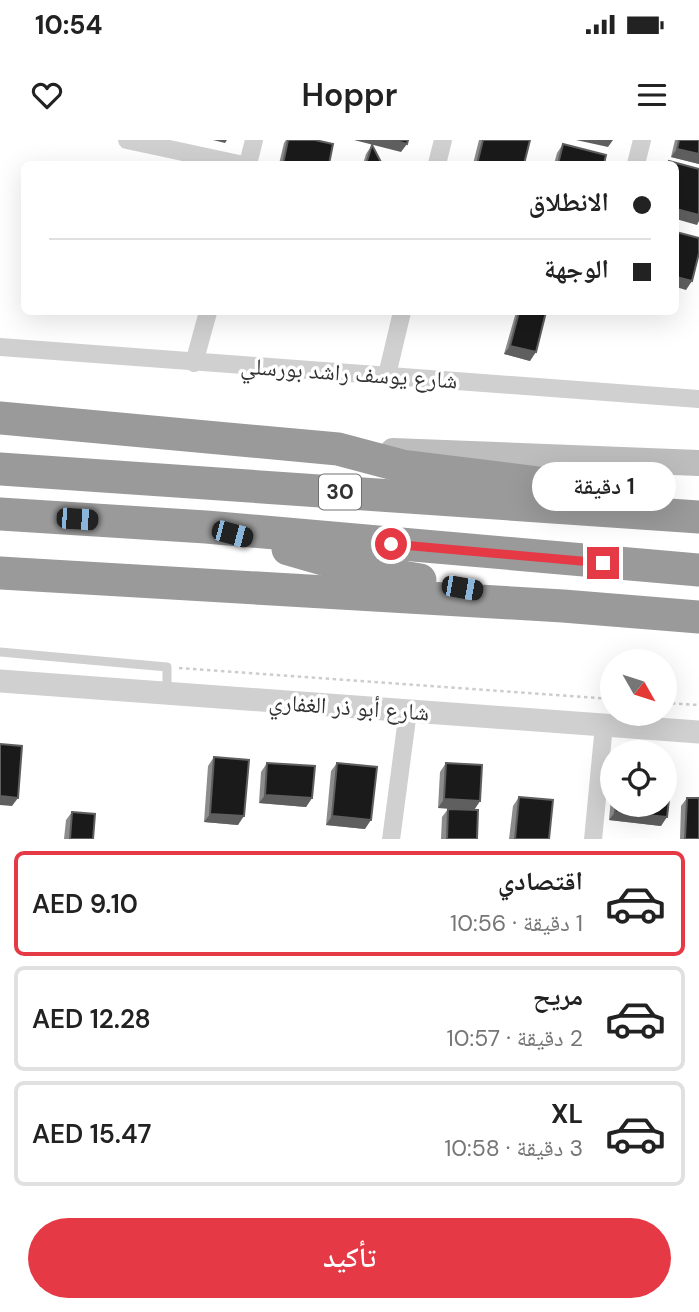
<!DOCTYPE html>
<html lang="ar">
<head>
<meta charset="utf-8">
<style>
  :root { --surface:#fff; --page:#f6f6f6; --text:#222; --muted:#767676; --line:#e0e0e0; --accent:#e63946 }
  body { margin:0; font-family:"DM Sans","Noto Naskh Arabic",sans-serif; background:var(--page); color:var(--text); direction:rtl; height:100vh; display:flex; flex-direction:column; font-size:26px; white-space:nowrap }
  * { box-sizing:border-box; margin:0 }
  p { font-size:23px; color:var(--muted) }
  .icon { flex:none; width:38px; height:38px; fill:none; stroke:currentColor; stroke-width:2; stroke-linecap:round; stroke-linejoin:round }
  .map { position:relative; height:699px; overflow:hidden; direction:ltr }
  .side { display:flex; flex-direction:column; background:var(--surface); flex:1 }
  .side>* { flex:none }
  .hud { position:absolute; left:21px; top:21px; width:658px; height:154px; border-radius:10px; box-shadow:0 7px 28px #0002; direction:rtl; display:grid; align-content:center; height:154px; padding:0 28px; background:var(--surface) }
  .needle { width:46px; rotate:129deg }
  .tools { position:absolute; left:600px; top:509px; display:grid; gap:14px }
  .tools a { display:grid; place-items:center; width:77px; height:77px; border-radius:50%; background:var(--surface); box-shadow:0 7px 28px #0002; font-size:35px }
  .end { position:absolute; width:32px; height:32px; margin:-16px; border:9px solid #e63946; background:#fff; box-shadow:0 0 0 4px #fff }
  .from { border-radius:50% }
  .bubble { position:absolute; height:49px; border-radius:24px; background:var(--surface); box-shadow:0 7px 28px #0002; font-size:23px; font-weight:600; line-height:49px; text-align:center; direction:rtl }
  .car { position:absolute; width:21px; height:42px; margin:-21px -10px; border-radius:9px; box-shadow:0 0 5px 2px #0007; background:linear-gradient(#222 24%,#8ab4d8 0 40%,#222 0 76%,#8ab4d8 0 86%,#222 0) }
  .hud b { display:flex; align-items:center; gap:24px; height:66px; font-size:26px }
  .hud b+b { border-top:2px solid var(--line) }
  .hud i { width:18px; height:18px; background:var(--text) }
  ul { padding:12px 0 0; list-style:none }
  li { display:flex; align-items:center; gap:21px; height:105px; margin:0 14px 10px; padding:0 14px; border:4px solid var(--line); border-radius:10px }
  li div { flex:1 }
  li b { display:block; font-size:26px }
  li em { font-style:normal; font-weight:600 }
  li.current { border-color:var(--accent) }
  li>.icon { width:63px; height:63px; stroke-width:1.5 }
  .button { display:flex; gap:14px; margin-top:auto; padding:14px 28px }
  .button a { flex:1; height:80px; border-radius:42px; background:var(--accent); color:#fff; font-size:28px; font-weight:600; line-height:80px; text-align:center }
  .status { display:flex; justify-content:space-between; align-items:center; height:49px; padding:0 35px; background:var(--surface); direction:ltr }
  .status svg { height:19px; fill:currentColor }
  header { display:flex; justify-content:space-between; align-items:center; height:91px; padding:0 28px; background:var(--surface); font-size:32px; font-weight:600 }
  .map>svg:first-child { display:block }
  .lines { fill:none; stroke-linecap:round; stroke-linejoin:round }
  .path { stroke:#cdcdcd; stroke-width:2.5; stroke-dasharray:3.5 3.5; stroke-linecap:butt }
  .service { stroke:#d0d0d0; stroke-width:9 }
  .minor { stroke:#d0d0d0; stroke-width:18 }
  .tertiary { stroke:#d0d0d0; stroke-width:23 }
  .secondary { stroke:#bdbdbd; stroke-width:26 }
  .motorway { stroke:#9a9a9a; stroke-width:33 }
  .wall { fill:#8c8c8c }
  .shaded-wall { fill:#5f5f5f }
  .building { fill:#1a1a1a; stroke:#5f5f5f; stroke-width:2 }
  .route { stroke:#e63946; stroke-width:9 }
  .labels { text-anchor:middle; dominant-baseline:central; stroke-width:7; stroke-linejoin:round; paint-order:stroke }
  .shield { fill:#fff; stroke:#707070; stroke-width:2 }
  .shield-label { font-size:21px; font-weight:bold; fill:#333 }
  .street-label { font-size:23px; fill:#333; stroke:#fff }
</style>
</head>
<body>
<div class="status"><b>10:54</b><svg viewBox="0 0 49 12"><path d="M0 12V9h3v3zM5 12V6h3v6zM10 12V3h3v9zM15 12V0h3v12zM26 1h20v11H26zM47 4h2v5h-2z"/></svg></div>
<header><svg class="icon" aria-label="menu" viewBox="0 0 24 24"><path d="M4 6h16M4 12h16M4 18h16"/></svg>Hoppr<svg class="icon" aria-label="heart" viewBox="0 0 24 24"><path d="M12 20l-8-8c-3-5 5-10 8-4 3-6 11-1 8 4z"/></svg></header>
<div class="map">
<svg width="699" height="700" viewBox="0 0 699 700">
  <rect width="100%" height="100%" fill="#fff"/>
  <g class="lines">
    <g class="path">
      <polyline points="179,528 612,559"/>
      <polyline points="665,563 699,565"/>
    </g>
    <polyline class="service" points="0,512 167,527 167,552"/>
    <g class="minor">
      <polyline points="127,0 239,24"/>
      <polyline points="248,24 254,0"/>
      <polyline points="437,24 443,0"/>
      <polyline points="636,24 642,0"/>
      <polyline points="0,207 699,259"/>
      <polyline points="194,223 208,172"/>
      <polyline points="387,235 402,172"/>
      <polyline points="391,700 408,571"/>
      <polyline points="593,700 604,585"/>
    </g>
    <polyline class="tertiary" points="0,541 699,592"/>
    <polyline class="secondary" points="393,311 699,323"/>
    <g class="motorway">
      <polyline points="0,278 338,309 402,326 570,347"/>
      <polyline points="0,329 699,377"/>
      <polyline points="0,374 206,387 699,430"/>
      <polyline points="288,409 361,430 420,440"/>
      <polyline points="0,433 563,466 699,477"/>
    </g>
  </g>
  <g class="wall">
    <polygon points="286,0 315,0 329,24 279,24 284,3"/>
    <polygon points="479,0 530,0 524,24 473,24"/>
    <polygon points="675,0 699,0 699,24 671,17"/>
    <polygon points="563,4 604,24 554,24 557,13"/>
    <polygon points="372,5 382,24 363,24 366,14"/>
    <polygon points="516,172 546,172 530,221 504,214"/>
    <polygon points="214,617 238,685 204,682 208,626"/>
    <polygon points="267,623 312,658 306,667 259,663 261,632"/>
    <polygon points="337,623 365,689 326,685 331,631"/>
    <polygon points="446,623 480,661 474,670 438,668 440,632"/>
    <polygon points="612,647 612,665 665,665 661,686 609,680"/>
    <polygon points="519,657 549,699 509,699 513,666"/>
    <polygon points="687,658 699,699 680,699 681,666"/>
    <polygon points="448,669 477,699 441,699 442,677"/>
    <polygon points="72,672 93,699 64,699 66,680"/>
  </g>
  <g class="shaded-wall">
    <polygon points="213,0 227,0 225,3"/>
    <polygon points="354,0 393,0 407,4 401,12"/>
    <polygon points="576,0 613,0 608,7"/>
    <polygon points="677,9 699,14 699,24 671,17"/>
    <polygon points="676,69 699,75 699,81 697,85 676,79"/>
    <polygon points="676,137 692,141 686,150 676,147"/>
    <polygon points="510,206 536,212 530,221 504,214"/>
    <polygon points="265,655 312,658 306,667 259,663"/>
    <polygon points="0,656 18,658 12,666 0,665"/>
    <polygon points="444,659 480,661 474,670 438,668"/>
    <polygon points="615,672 667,677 661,686 609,680"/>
    <polygon points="210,674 244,676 238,685 204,682"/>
    <polygon points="332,676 371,680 365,689 326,685"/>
  </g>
  <g class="building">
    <polygon points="288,0 315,0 333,4 329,24 283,24"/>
    <polygon points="393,0 408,0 407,4"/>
    <polygon points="483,0 530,0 524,24 477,24"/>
    <polygon points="679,0 699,0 699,14 677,9"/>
    <polygon points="563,4 606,15 604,24 558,24"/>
    <polygon points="372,5 382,24 366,24"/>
    <polygon points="669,21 699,29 699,75 676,69 676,24 668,24"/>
    <polygon points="676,92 699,98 699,113 692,141 676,137"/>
    <polygon points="519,172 546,172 536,212 510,206"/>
    <polygon points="0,604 22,606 18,658 0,656"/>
    <polygon points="214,617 249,620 244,676 210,674"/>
    <polygon points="267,623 315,626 312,658 265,655"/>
    <polygon points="337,623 377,627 371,680 332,676"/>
    <polygon points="446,623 482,625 480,661 444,659"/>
    <polygon points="665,633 672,634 667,677 615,672 616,665 665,665"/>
    <polygon points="519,657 553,660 549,699 515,699"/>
    <polygon points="687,658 699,658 699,699 685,699"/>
    <polygon points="448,669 478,670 477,699 447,699"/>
    <polygon points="72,672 95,674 93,699 70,699"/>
  </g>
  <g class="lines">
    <polyline class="route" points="391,404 603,423"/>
  </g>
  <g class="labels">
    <rect class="shield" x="319" y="334.5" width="42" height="35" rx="5"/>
    <g class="shield-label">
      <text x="340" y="352">30</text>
    </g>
    <g class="street-label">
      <text transform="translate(349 233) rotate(4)">شارع يوسف راشد بورسلي</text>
      <text transform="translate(349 567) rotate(4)">شارع أبو ذر الغفاري</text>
    </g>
  </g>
</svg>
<div class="tools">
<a><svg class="needle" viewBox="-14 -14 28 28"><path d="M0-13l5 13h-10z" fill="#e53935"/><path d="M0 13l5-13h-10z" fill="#767676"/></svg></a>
<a><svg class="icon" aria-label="locate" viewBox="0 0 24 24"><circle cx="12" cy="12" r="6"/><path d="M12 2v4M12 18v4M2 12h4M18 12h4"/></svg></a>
</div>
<i class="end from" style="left:391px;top:404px"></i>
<i class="end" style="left:603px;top:423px"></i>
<div class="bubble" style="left:532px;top:322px;width:144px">1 دقيقة</div>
<i class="car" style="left:77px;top:379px;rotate:94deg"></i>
<i class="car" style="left:232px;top:394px;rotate:105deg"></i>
<i class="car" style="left:462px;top:448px;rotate:100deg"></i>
<div class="hud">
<b><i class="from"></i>الانطلاق</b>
<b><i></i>الوجهة</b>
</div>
</div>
<section class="side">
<ul>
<li class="current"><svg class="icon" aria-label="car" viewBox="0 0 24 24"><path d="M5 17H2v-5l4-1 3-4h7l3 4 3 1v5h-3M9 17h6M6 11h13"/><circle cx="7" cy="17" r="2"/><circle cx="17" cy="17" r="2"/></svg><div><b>اقتصادي</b><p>1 دقيقة · 10:56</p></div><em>AED 9.10</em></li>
<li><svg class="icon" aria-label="car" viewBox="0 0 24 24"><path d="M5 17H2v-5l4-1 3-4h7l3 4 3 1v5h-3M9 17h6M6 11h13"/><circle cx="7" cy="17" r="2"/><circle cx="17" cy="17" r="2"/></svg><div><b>مريح</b><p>2 دقيقة · 10:57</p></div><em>AED 12.28</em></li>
<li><svg class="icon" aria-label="car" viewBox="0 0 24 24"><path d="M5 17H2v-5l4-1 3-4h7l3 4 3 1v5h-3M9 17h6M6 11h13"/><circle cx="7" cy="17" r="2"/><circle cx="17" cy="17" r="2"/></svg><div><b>XL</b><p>3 دقيقة · 10:58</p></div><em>AED 15.47</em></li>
</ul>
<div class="button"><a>تأكيد</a></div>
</section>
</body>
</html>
